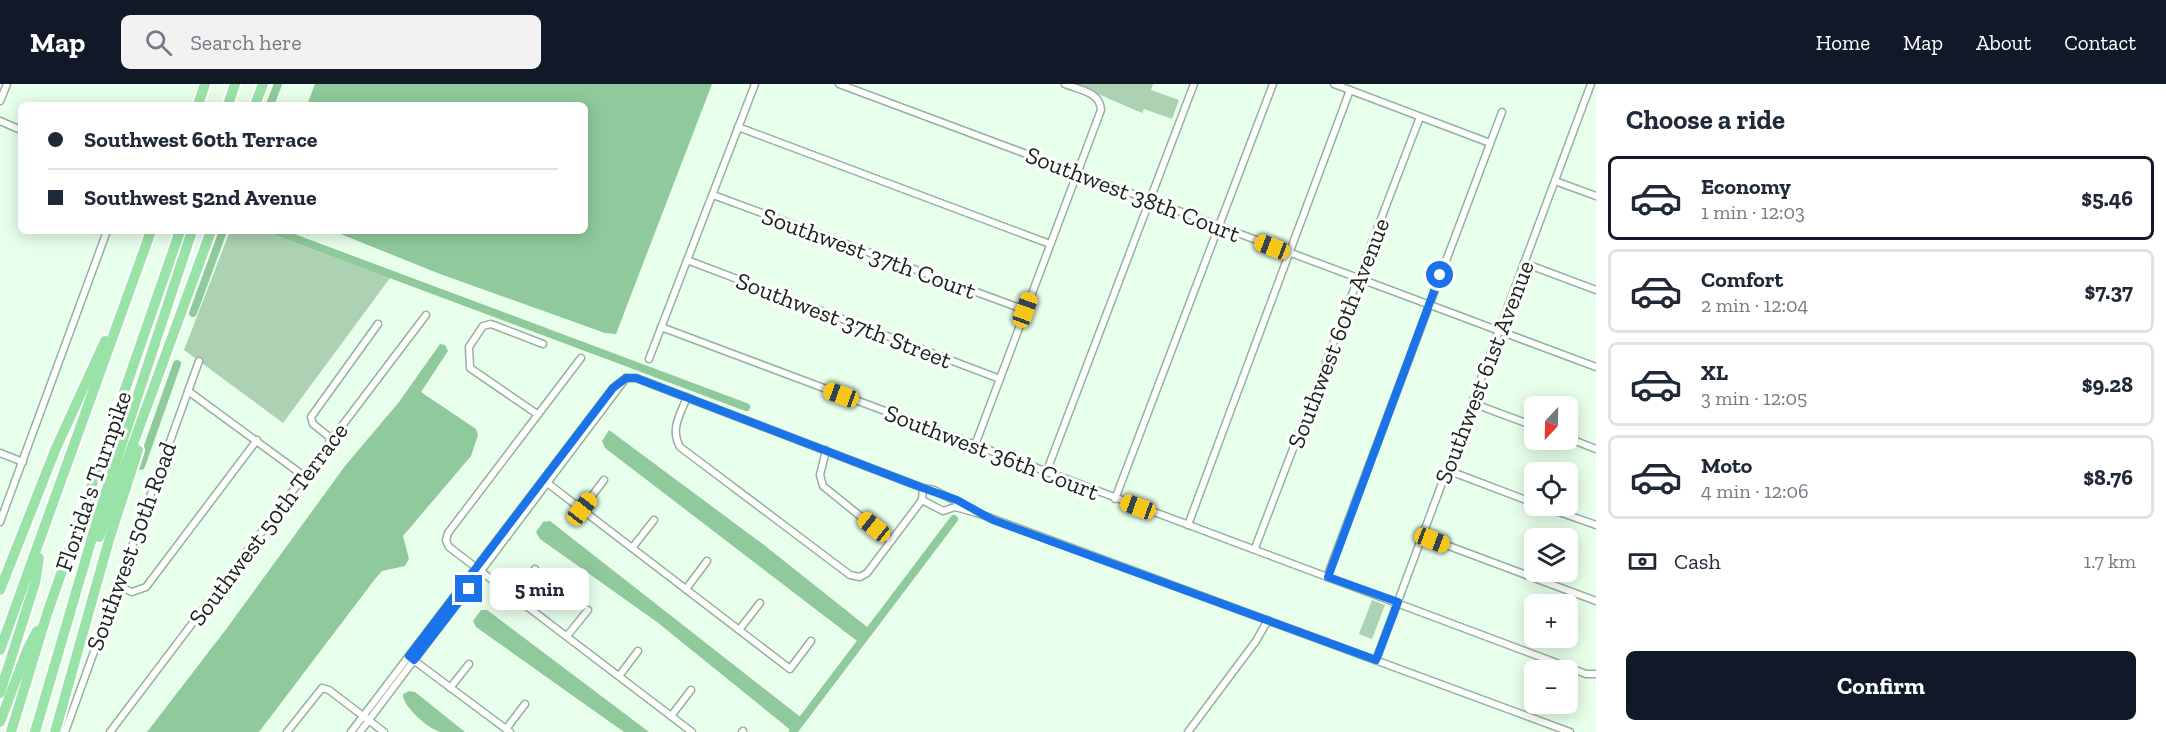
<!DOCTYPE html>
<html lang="en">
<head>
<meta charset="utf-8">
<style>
  :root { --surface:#fff; --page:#f2f2f3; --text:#1f2937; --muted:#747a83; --line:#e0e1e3; --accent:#111827 }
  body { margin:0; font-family:"Zilla Slab",serif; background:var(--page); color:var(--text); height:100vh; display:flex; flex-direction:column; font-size:22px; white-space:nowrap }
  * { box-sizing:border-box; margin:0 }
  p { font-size:20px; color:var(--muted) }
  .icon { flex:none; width:33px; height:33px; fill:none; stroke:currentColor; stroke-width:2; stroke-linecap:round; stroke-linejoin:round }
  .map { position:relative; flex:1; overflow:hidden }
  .details { display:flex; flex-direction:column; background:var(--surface); width:570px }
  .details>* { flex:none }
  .hud { position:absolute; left:18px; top:18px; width:570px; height:132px; border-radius:9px; box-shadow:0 3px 15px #0003; display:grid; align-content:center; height:132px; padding:0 30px; background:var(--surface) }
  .needle { width:39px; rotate:202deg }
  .tools { position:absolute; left:1524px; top:312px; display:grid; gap:12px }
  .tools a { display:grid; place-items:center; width:54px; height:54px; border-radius:9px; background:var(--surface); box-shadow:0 3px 15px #0003; font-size:30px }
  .end { position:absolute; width:27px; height:27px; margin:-14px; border:8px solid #1a73e8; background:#fff; box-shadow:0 0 0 3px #fff }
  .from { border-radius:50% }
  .bubble { position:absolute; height:42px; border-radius:9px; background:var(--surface); box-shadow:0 3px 15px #0003; font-size:20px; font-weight:800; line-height:42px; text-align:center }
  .car { position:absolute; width:18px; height:36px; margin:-18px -9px; border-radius:8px; box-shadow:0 0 4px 2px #0007; background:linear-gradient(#f5c518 24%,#345 0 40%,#f5c518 0 76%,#345 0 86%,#f5c518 0) }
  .hud b { display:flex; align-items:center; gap:21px; height:57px; font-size:22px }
  .hud b+b { border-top:2px solid var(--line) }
  .hud i { width:15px; height:15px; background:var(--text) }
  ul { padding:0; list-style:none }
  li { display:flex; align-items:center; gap:18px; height:84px; margin:0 12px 9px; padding:0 18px; border:3px solid var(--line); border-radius:9px }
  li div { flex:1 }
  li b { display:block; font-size:22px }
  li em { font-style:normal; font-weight:800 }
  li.current { border-color:var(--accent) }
  li>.icon { width:54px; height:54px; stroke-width:1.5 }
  h2 { padding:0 30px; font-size:27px; line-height:72px }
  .pay { display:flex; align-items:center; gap:15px; height:66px; padding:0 30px; font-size:22px }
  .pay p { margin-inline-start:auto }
  .action { display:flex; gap:12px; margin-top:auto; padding:12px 30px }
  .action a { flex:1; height:69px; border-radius:9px; background:var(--accent); color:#fff; font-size:24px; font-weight:800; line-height:69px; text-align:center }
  header { display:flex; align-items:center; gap:36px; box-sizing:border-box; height:84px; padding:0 30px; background:var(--accent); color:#fff }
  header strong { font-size:28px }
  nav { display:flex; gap:33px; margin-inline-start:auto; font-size:21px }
  .search { width:420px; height:54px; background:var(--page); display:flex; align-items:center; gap:15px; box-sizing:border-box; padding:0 21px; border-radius:9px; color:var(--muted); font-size:22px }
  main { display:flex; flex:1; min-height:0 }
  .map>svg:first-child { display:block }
  .green { fill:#acd2b3 }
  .water { fill:#90c99c }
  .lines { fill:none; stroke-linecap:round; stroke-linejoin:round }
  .canal { stroke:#90c99c; stroke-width:8 }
  .minor-casing { stroke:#96b19b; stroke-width:9 }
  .motorway-casing { stroke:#fff; stroke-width:14 }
  .minor { stroke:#fff; stroke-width:6 }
  .motorway { stroke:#99e3a9; stroke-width:10 }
  .route { stroke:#1a73e8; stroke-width:8 }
  .labels { text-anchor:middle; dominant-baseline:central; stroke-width:6; stroke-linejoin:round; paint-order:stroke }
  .street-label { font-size:24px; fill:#19241b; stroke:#fff }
</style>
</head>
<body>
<header>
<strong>Map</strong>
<div class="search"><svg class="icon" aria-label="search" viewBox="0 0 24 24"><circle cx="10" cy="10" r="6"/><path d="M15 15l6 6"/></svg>Search here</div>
<nav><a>Home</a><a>Map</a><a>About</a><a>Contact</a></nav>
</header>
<main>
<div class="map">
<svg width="1596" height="648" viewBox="0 0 1596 648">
  <rect width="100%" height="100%" fill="#e8ffec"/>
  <g class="green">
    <polygon points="1075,0 1153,0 1151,6 1179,16 1172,35 1144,25 1142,29"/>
    <polygon points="230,147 263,147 390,194 283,339 184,266"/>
    <polygon points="1372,516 1385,521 1372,555 1359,550"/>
  </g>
  <g class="water">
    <polygon points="315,0 712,0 616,250 605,249 440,190 333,147 585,147 585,21 307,21"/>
    <polygon points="440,260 445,261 448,267 421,308 476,345 478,351 471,372 403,452 409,475 405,482 382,487 375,495 259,648 147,648 227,544 345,382 399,318"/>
    <polygon points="609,346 764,461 871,546 861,560 605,364 602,357"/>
    <polygon points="550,437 803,635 793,648 657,538 540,455 536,448 543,438"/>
    <polygon points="481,526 487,526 649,648 624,648 476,543 473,537"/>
    <path d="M409,607l6,1 50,40c-8,0 -17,0 -24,0 -12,-2 -39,-26 -38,-38z"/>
  </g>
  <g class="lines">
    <g class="canal">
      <polyline points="270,21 278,0"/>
      <polyline points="275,147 746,323"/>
      <polyline points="193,229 223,147"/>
      <polyline points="141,382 177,280"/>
      <polyline points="793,648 954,435"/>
    </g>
    <g class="minor-casing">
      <g id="minor">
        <polyline points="839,0 1596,283"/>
        <polyline points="1334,0 1490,59"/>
        <polyline points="0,17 7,0"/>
        <polyline points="0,37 21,46"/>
        <polyline points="738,43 1050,160"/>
        <polyline points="1555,97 1596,112"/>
        <polyline points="713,111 1025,226"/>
        <polyline points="687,176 1000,295"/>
        <polyline points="1524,179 1596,206"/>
        <polyline points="661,243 1586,590 1596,590"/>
        <polyline points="581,274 448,449 446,456 449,463 692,648"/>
        <polyline points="649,275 755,0"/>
        <polyline points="626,294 636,294 923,404 934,406 969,424"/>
        <polyline points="188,307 304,392"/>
        <path d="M687,313c-7,18 -17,32 -7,50l170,128 10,2 7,-4 55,-73 1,-12"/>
        <polyline points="1472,319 1534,342"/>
        <polyline points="537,330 470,284 469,263 483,242 491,240 543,260"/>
        <polyline points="1568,354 1596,365"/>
        <polyline points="332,355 313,340 311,333 378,240"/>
        <path d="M975,361l126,-335c-1,-18 -21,-20 -36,-26"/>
        <polyline points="826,366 820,391 823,402 891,457"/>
        <polyline points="0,369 23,378"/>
        <polyline points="1447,386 1534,419"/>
        <polyline points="1046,389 1194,0"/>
        <polyline points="546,398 790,585 811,557"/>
        <polyline points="1115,415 1273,0"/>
        <polyline points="922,416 943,427 955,423 977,429 1570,648"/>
        <polyline points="1542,422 1596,441"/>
        <polyline points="582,425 604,396"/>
        <polyline points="0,438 107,147"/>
        <polyline points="1188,441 1350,6"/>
        <polyline points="1422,452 1596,517"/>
        <polyline points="632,464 654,436"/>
        <polyline points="1255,464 1420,33"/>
        <polyline points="1327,493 1502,28"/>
        <polyline points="116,501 132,508 146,503 257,356"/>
        <polyline points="686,505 707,477"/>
        <polyline points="515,512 535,485"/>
        <polyline points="739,546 760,519"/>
        <polyline points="567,552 588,526"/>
        <polyline points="412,575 510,648"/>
        <polyline points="1376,576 1591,0"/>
        <polyline points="619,592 638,567"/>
        <polyline points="450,604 469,580"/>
        <polyline points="671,632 691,606"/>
        <polyline points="506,645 525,620"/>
        <polyline points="65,648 199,277"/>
        <polyline points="110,648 426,231"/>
        <polyline points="287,648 322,604 329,606 384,648"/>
        <polyline points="351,648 613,304 626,294"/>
        <polyline points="360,648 626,294"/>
        <polyline points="742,648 743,647"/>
        <polyline points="1188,648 1256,557 1268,536"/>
      </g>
    </g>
    <g class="motorway-casing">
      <g id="motorway">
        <polyline points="198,21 205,0"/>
        <polyline points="228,21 235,0"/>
        <polyline points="255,21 263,0"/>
        <polyline points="99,453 211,147"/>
        <polyline points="0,506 56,364 105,257"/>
        <polyline points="0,566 151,147"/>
        <polyline points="0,609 35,499 39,474"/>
        <polyline points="0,638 28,564 37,547"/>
        <polyline points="11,648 47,530 180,147"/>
        <polyline points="35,648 101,423 192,147"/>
        <polyline points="55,648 109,456 138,366"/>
      </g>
    </g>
    <use href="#minor" class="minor"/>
    <use href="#motorway" class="motorway"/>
  </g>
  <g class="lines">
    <polyline class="route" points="469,505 414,576 409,572 613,304 626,294 636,294 923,404 957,416 993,436 1376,576 1398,518 1328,493 1440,191"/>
  </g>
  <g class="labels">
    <g class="street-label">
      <text transform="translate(1133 110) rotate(21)">Southwest 38th Court</text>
      <text transform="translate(869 169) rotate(20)">Southwest 37th Court</text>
      <text transform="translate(844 236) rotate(21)">Southwest 37th Street</text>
      <text transform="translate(1338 249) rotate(-69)">Southwest 60th Avenue</text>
      <text transform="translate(1484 288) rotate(-69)">Southwest 61st Avenue</text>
      <text transform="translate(992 368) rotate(21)">Southwest 36th Court</text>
      <text transform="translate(93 397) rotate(-71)">Florida's Turnpike</text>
      <text transform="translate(268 440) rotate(-53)">Southwest 50th Terrace</text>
      <text transform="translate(131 462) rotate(-70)">Southwest 50th Road</text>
    </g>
  </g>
</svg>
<div class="tools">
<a><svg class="needle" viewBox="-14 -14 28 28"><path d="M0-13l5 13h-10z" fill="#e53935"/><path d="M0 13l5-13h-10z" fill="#747a83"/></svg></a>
<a><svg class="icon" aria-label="locate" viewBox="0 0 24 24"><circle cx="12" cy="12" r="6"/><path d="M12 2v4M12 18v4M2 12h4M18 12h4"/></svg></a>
<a><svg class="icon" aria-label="layers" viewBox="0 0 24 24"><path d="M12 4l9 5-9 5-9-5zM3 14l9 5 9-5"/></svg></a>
<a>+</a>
<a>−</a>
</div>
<i class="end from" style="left:1440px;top:191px"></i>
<i class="end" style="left:469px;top:505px"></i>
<div class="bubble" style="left:490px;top:484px;width:99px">5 min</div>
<i class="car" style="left:1272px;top:163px;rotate:291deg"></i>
<i class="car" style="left:1025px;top:226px;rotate:20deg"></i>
<i class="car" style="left:841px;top:311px;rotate:290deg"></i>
<i class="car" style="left:1138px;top:423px;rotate:290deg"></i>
<i class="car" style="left:582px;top:425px;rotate:38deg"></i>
<i class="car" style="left:874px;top:443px;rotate:309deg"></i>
<i class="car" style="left:1432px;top:456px;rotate:111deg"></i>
<div class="hud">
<b><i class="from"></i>Southwest 60th Terrace</b>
<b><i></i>Southwest 52nd Avenue</b>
</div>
</div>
<section class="details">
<h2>Choose a ride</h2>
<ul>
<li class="current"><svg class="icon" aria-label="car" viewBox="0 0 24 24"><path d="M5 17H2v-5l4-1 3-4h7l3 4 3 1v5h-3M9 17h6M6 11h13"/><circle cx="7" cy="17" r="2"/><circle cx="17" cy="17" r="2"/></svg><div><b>Economy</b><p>1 min · 12:03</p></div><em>$5.46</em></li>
<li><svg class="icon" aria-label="car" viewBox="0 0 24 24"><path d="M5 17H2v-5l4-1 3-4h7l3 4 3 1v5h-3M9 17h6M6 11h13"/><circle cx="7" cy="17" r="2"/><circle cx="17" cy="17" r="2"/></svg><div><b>Comfort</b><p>2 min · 12:04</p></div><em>$7.37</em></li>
<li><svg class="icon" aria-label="car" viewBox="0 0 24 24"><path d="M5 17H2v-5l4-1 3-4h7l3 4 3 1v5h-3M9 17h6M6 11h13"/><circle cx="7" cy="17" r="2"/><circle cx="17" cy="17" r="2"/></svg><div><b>XL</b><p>3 min · 12:05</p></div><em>$9.28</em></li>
<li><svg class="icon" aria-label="car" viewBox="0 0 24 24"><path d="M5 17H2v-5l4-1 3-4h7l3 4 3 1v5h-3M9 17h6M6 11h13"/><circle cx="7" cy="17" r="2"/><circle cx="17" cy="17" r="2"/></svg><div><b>Moto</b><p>4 min · 12:06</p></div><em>$8.76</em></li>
</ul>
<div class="pay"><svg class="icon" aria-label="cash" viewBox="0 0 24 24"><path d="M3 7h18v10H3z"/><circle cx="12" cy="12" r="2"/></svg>Cash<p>1.7 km</p></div>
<div class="action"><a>Confirm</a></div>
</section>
</main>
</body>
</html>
